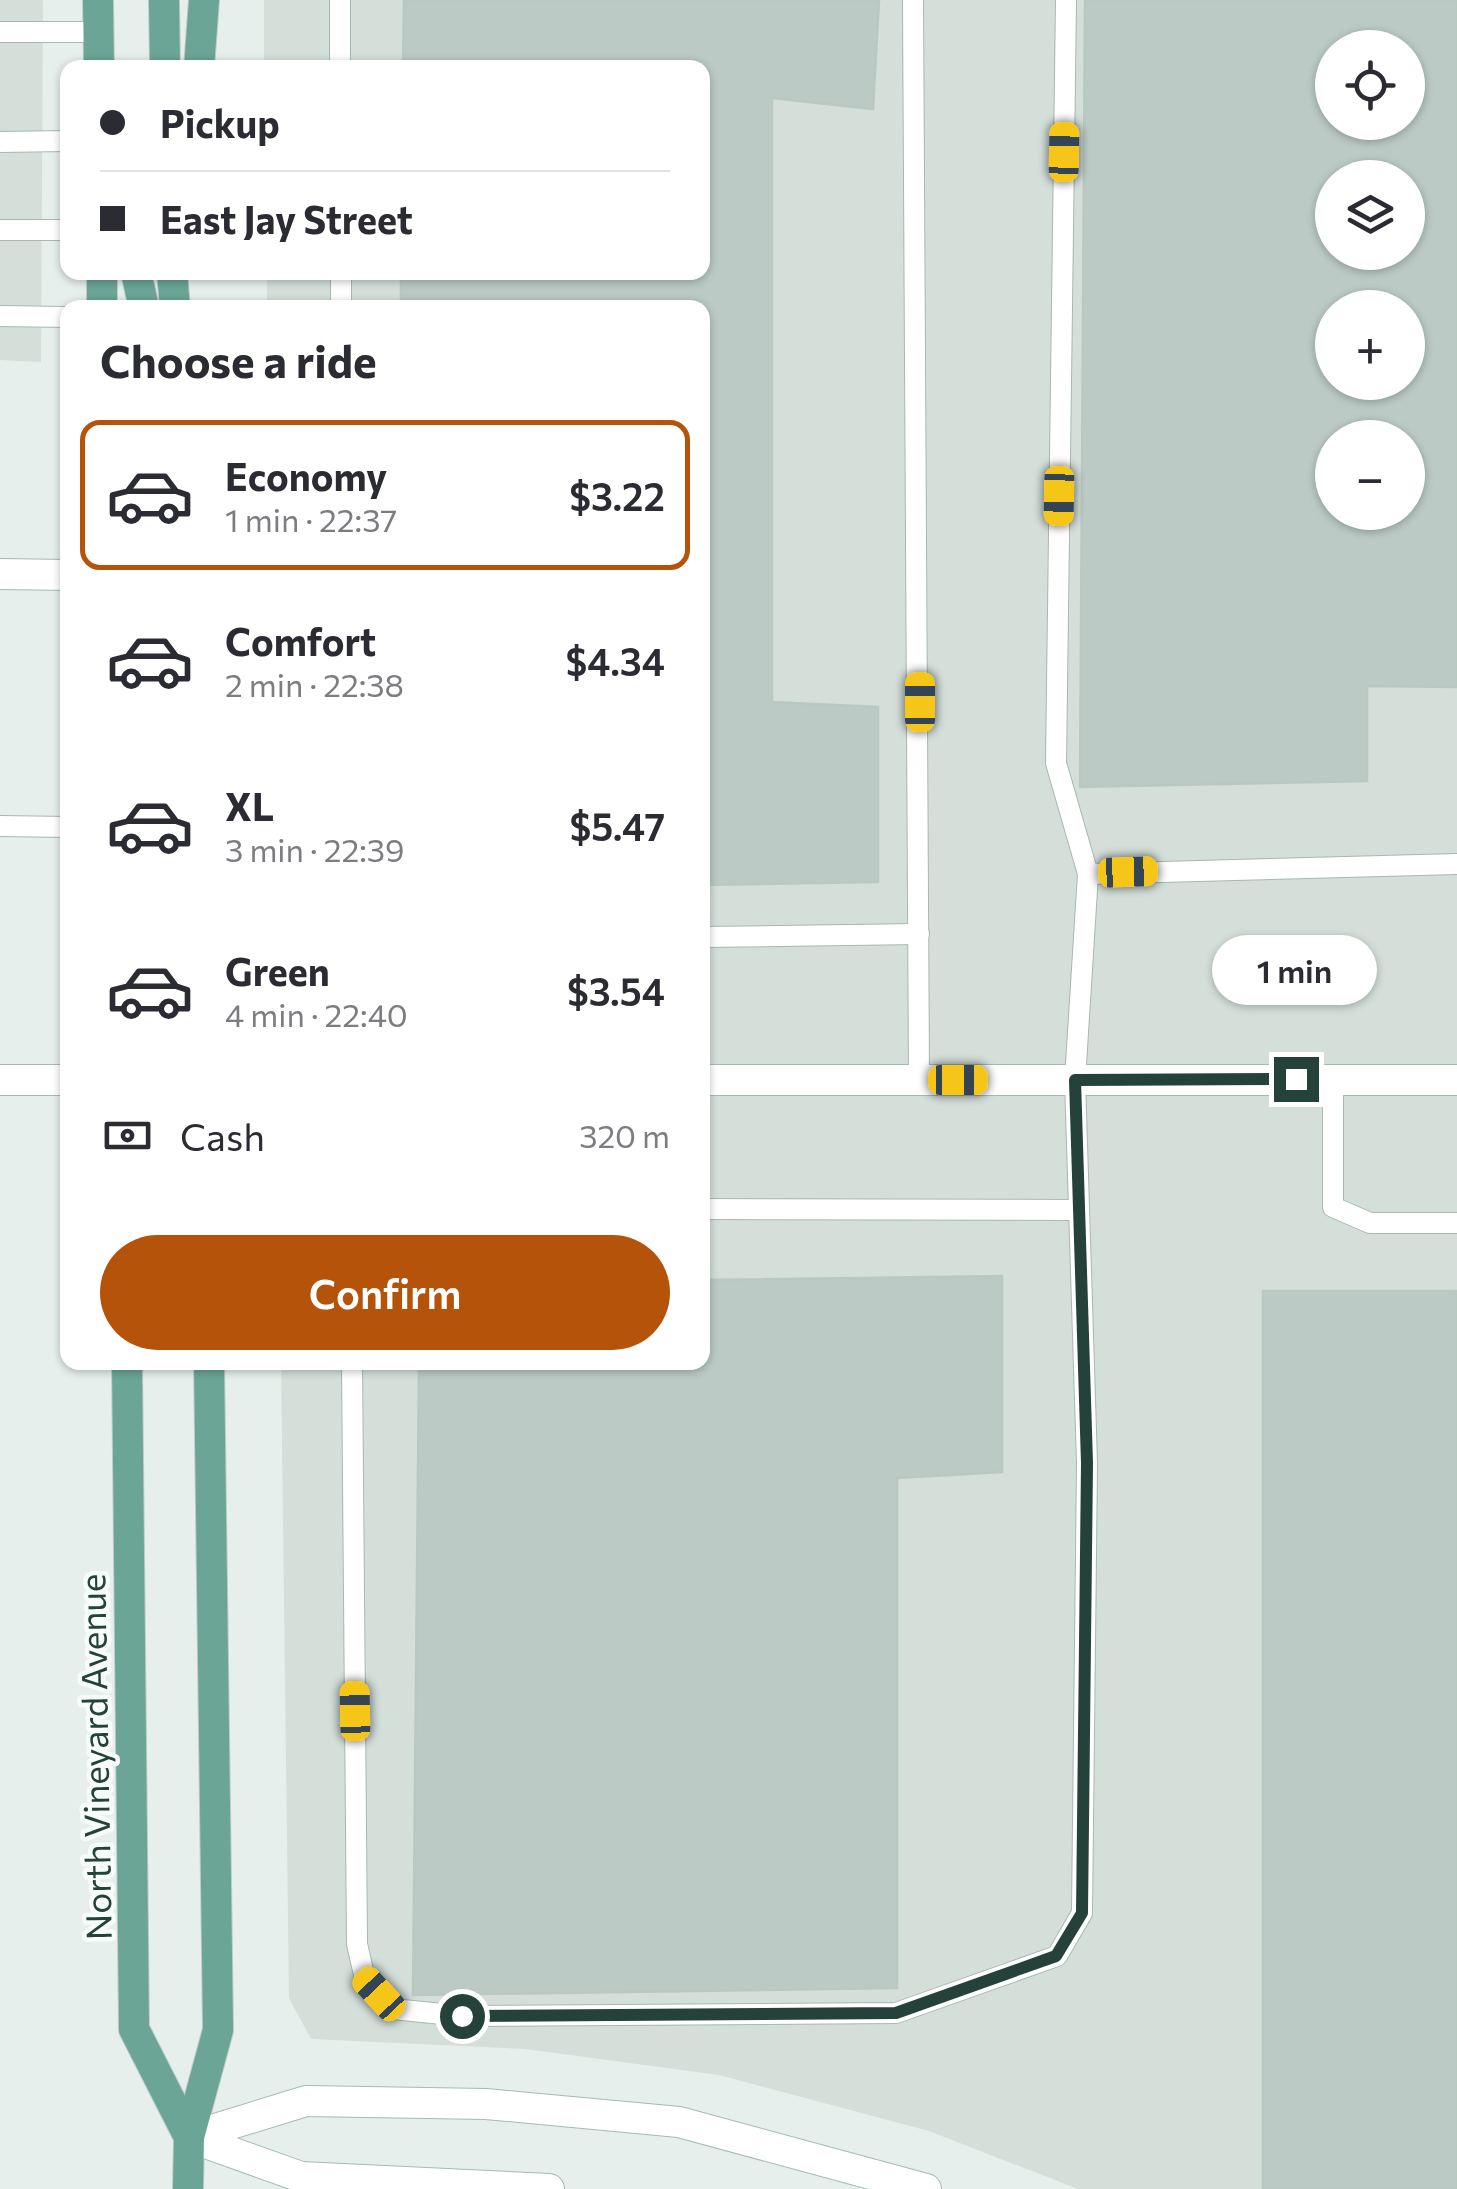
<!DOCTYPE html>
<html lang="en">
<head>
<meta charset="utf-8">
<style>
  :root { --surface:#fff; --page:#f7f7f7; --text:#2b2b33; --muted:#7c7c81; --line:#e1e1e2; --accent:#b45309 }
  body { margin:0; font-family:Commissioner,sans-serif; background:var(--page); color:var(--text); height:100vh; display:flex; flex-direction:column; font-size:38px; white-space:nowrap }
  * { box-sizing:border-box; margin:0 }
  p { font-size:32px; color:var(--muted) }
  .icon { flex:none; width:55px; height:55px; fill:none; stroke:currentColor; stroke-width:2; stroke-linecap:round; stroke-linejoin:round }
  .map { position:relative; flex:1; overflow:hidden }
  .details { position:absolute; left:60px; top:300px; width:650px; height:1070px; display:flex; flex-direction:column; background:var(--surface); border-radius:20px; box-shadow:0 2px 8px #0004 }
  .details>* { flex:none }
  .hud { position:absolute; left:60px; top:60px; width:650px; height:220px; border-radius:20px; box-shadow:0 2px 8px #0004; display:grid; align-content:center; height:220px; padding:0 40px; background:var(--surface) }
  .buttons { position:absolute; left:1315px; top:30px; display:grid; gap:20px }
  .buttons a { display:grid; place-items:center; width:110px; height:110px; border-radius:50%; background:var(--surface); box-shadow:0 2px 8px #0004; font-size:50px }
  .end { position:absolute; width:45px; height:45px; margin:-22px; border:12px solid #24423a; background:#fff; box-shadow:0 0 0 5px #fff }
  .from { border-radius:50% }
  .bubble { position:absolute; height:70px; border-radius:35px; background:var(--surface); box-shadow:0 2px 8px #0004; font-size:32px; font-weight:600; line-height:70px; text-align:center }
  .car { position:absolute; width:30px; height:60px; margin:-30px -15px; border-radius:12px; box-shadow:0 0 8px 2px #0007; background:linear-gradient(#f5c518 24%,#345 0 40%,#f5c518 0 76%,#345 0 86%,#f5c518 0) }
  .hud b { display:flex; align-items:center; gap:35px; height:95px; font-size:38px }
  .hud b+b { border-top:2px solid var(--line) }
  .hud i { width:25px; height:25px; background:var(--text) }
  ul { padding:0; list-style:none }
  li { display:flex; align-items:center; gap:30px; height:150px; margin:0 20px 15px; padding:0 20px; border:5px solid transparent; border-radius:20px }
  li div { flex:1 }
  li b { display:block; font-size:38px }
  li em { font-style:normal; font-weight:600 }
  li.on { border-color:var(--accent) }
  li>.icon { width:90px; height:90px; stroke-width:1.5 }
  h2 { padding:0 40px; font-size:45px; line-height:120px }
  .pay { display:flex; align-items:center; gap:25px; height:110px; padding:0 40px; font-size:38px }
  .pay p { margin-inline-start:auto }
  .action { display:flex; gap:20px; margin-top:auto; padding:20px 40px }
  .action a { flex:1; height:115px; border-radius:60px; background:var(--accent); color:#fff; font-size:40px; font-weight:600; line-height:115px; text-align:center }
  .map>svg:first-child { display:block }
  .built { fill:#d4dfda; fill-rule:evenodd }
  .building { fill:#bbcac4; stroke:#b8c9c2; stroke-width:2.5; fill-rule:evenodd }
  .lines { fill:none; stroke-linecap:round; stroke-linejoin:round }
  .lane-casing { stroke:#a8b8b2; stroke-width:22 }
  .street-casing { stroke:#a8b8b2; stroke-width:32 }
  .secondary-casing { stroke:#a4bbb3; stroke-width:32 }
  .primary-casing { stroke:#c2cac8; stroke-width:32 }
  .lane { stroke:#fff; stroke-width:20 }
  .street { stroke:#fff; stroke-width:30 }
  .secondary { stroke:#fff; stroke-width:30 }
  .primary { stroke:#6aa596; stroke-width:30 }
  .route { stroke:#24423a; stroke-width:12 }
  .labels { text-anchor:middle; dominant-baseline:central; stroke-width:9; stroke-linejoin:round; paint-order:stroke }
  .street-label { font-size:35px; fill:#24423a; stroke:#f7fbf9 }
</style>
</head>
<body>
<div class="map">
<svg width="1457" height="2189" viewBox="0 0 1457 2189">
  <rect width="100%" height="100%" fill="#e6efeb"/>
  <g class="built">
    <polygon points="0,0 43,0 41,362 0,360"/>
    <path d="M264,0h1193v2189h-379l-149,-58 -210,-56 -194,-26 -214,-10 -22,-41 -8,-635 421,-1v-1054l-435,-1v-34l435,-1v-204l-438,-1zM1332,48h76v74h-76zM1332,178h76v74h-76zM1332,308h76v74h-76zM1332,438h76v74h-76z"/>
  </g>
  <g class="building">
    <polygon points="404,0 879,0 873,109 772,98 772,702 878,707 878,882 702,885 702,308 401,308 401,272 702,272 702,68 403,68"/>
    <path d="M1085,0h372v687l-90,-1v95l-287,6zM1332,48h76v74h-76zM1332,178h76v74h-76zM1332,308h76v74h-76zM1332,438h76v74h-76z"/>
    <polygon points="1002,1276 1002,1472 897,1478 897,1988 413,1995 419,1362 702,1362 702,1280"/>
    <rect x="1263" y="1291" width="194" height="898"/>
  </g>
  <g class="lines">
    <g class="lane-casing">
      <g id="lane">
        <polyline points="340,0 340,68"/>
        <polyline points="913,0 919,1080"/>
        <polyline points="0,32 99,32"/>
        <polyline points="0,142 68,141"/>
        <polyline points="0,230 68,230"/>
        <polyline points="341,272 341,308"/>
        <polyline points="0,316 68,317"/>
        <polyline points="0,826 68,827"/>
        <polyline points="1088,874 1457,864"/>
        <polyline points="702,937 919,934"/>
        <polyline points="1333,1079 1333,1207 1370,1223 1457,1223"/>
        <polyline points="702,1209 1079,1210"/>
        <polyline points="352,1362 357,1944 365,1979 393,2009 462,2016 896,2013 1057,1956 1082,1913 1087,1463 1075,1080 1088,874 1056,763 1066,0"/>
      </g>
    </g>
    <g class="street-casing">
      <g id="street">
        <polyline points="0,574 68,575"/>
        <polyline points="0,1080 68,1080"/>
      </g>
    </g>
    <g class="secondary-casing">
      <g id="secondary">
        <polyline points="702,1080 1457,1080"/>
        <polyline points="189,2137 306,2101 486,2104 679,2122 926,2189"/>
        <polyline points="189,2137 301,2177 549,2189"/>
      </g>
    </g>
    <g class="primary-casing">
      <g id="primary">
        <polyline points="98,0 99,68"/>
        <polyline points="164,0 165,68"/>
        <polyline points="199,68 204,0"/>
        <polyline points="102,272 102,308"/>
        <polyline points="136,272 144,308"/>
        <polyline points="172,272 175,308"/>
        <polyline points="127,1362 134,2029 189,2137"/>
        <polyline points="188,2189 189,2137 218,2030 209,1362"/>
      </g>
    </g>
    <use href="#lane" class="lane"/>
    <use href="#street" class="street"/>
    <use href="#secondary" class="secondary"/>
    <use href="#primary" class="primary"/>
  </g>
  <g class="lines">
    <polyline class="route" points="462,2016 896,2013 1056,1956 1082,1913 1087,1463 1075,1080 1296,1079"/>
  </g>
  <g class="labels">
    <g class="street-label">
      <text transform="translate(94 1757) rotate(-91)">North Vineyard Avenue</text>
    </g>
  </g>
</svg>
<div class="buttons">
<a><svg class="icon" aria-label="locate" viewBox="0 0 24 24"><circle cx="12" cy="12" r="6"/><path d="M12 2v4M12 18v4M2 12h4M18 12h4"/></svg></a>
<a><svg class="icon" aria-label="layers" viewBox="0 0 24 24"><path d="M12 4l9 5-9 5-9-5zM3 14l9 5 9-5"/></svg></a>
<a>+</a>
<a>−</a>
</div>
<i class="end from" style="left:462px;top:2016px"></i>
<i class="end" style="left:1296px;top:1079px"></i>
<div class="bubble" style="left:1212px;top:935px;width:165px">1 min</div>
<i class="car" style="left:1064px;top:152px;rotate:1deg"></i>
<i class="car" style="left:1059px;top:496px;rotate:181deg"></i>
<i class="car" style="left:920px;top:702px;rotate:0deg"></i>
<i class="car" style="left:1128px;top:872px;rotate:88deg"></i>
<i class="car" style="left:958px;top:1080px;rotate:90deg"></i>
<i class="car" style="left:355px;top:1711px;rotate:359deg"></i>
<i class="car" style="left:379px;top:1994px;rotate:317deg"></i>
<div class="hud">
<b><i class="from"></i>Pickup</b>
<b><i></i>East Jay Street</b>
</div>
<section class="details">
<h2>Choose a ride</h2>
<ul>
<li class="on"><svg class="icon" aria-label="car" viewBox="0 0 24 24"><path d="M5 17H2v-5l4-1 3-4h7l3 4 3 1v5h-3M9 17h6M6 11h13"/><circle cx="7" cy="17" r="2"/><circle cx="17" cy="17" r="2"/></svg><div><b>Economy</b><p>1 min · 22:37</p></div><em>$3.22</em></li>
<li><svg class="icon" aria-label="car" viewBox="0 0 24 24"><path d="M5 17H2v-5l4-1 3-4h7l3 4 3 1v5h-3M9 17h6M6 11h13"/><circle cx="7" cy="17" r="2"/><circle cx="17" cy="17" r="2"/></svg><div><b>Comfort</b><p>2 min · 22:38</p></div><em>$4.34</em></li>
<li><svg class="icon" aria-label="car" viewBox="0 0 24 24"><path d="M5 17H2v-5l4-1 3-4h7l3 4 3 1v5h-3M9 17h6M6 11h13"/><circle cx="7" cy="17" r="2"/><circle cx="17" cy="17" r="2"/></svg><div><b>XL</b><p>3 min · 22:39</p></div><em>$5.47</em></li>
<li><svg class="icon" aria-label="car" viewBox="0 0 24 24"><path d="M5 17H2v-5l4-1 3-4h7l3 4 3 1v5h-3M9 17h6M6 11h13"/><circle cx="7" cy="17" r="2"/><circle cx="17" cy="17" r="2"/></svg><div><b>Green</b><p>4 min · 22:40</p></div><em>$3.54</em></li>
</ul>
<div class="pay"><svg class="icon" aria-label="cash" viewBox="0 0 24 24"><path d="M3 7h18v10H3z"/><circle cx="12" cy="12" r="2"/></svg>Cash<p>320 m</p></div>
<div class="action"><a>Confirm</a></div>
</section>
</div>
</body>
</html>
